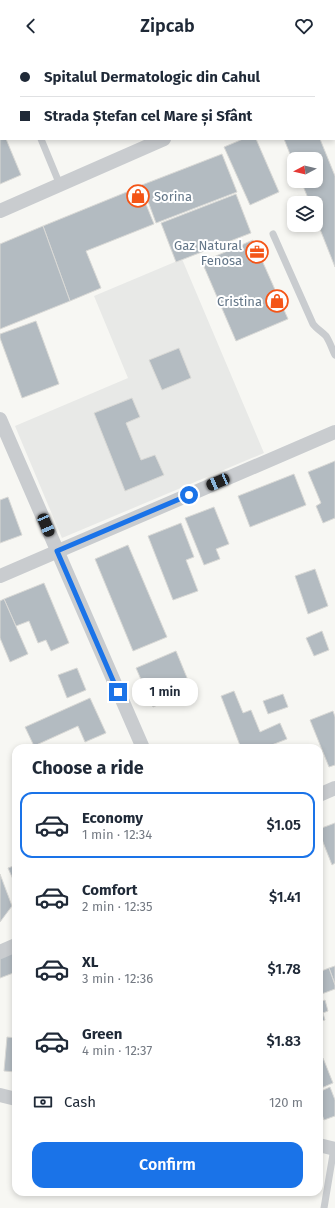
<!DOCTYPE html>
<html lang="en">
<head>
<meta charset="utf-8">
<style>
  :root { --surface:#fff; --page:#f6f6f7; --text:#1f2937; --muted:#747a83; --line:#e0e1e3; --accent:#1a73e8 }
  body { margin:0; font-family:"Fira Sans",sans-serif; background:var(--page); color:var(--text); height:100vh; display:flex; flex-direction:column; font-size:15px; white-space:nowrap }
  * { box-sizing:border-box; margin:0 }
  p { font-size:13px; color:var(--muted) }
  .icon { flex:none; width:22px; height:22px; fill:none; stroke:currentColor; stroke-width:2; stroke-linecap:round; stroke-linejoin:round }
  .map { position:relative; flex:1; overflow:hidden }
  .side { position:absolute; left:12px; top:692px; width:311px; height:452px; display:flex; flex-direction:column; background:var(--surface); border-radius:12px; box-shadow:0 2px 6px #0003 }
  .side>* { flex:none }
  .hud { position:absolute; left:0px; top:0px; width:335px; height:88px; box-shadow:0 2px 6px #0003; display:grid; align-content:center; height:88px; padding:0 20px; background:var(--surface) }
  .needle { width:26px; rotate:263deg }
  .fabs { position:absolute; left:287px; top:100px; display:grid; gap:8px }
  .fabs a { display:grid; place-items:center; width:36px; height:36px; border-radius:8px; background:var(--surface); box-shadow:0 2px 6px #0003; font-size:20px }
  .end { position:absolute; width:18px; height:18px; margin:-9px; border:5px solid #1a73e8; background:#fff; box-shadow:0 0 0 2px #fff }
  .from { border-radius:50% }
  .bubble { position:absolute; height:28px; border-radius:12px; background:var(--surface); box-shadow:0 2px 6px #0003; font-size:13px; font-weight:600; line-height:28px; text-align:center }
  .car { position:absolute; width:12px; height:24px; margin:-12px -6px; border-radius:5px; box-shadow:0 0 3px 1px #0007; background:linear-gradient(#222 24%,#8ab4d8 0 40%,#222 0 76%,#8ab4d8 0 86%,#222 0) }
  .hud b { display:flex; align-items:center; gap:14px; height:38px; font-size:15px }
  .hud b+b { border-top:1px solid var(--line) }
  .hud i { width:10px; height:10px; background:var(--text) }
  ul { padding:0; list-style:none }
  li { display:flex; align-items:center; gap:12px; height:66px; margin:0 8px 6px; padding:0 12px; border:2px solid transparent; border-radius:12px }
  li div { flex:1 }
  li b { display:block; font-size:15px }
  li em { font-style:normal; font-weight:600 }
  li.on { border-color:var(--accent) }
  li>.icon { width:36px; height:36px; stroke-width:1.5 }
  h2 { padding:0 20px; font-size:18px; line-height:48px }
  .pay { display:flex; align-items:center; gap:10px; height:44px; padding:0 20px; font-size:15px }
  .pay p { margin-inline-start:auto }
  .action { display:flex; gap:8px; margin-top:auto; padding:8px 20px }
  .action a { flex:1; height:46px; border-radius:12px; background:var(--accent); color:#fff; font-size:16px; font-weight:600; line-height:46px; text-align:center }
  header { display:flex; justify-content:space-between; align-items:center; height:52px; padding:0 20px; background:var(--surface); font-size:18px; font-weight:600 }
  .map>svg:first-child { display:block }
  .built { fill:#e8e9e7 }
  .building { fill:#b3bbc1; stroke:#d9d9d6 }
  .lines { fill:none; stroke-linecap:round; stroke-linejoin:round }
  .lane { stroke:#c9cccf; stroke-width:7 }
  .street { stroke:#c9cccf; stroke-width:14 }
  .route { stroke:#1a73e8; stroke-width:5 }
  .labels { text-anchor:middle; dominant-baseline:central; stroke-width:4; stroke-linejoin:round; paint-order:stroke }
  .poi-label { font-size:13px; fill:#637688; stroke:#fff; text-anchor:end }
</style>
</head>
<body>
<header><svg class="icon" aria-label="back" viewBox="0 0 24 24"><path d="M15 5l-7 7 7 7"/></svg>Zipcab<svg class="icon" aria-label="heart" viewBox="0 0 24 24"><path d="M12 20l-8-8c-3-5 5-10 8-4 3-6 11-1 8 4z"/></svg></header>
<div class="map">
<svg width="335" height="1156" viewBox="0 0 335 1156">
  <rect width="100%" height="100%" fill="#f7f7f3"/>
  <polygon class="built" points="182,207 264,401 62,486 15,374 128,326 94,244"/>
  <g class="building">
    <polygon points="59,0 136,0 133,1 59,1"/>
    <polygon points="231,0 283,0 284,1 232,1"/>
    <polygon points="290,0 317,0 314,1 290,1"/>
    <polygon points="0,45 1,45 1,87 6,87 21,123 0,132"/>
    <polygon points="243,87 256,87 279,140 250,153 224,95"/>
    <polygon points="284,87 320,87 335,124 335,215 316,167 316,151 310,151 301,129 316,129 316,107 294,107 294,112"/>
    <polygon points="222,102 237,140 156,171 142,133"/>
    <polygon points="139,135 154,172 86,199 101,236 70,249 43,174"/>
    <polygon points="236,142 251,181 176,210 161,171"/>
    <polygon points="43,174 70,249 0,277 0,192"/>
    <polygon points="253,188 288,267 236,289 202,210"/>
    <polygon points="36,269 59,332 22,346 0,286 0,282"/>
    <polygon points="179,296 191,326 162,338 149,308"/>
    <polygon points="132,346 140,365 126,371 141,408 155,403 164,423 125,439 94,361"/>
    <polygon points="335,409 335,466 323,471 316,454 321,451 308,420"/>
    <polygon points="294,422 306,453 250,475 238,444"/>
    <polygon points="8,445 22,483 0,491 0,448"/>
    <polygon points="214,455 229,492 216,497 220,507 204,513 185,466"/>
    <polygon points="181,471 194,505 186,508 198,539 173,548 148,484"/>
    <polygon points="128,493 167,585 133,599 95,507"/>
    <polygon points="315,517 328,554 308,562 295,524"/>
    <polygon points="44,531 69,591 51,599 46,588 38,591 29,569 16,574 4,547"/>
    <polygon points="4,547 28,602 10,610 0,586 0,549"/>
    <polygon points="322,579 329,598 314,604 306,586"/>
    <polygon points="176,599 192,638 153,655 136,616"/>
    <polygon points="77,616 86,638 67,646 58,623"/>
    <polygon points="234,639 243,661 251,658 260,680 280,671 287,687 264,696 241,696 221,644"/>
    <polygon points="283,642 288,655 268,662 263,649"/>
    <polygon points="90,646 106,681 85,690 78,674 34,694 25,675"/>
    <polygon points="333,659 335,665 335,713 329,715 310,668"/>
    <polygon points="335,771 335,811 332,813 319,780 319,777"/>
    <polygon points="16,813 16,834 8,816"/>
    <polygon points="0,822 12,854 0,870"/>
    <polygon points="14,899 16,906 16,920 0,926 0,904"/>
    <polygon points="335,914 335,932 329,916"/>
    <polygon points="329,916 335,933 335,937 319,943 319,920"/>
    <polygon points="325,948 328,959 323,961 325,968 319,970 319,950"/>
    <polygon points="7,985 16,986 16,1020 4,1019"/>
    <polygon points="323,1006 333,1031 319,1037 319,1007"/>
    <polygon points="330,1035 335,1048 335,1064 324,1068 319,1055 319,1040"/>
  </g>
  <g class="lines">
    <g class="lane">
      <polyline points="5,0 6,1"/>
      <polyline points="41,87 60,133"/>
      <path d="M273,182l40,90c4,5 9,8 13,12 4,6 6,13 9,19"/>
      <polyline points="324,1156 334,1096"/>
    </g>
    <g class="street">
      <polyline points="207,0 207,1"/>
      <polyline points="334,16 335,16"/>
      <polyline points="0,159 164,87"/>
      <polyline points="0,367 143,696"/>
      <polyline points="0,524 335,380"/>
      <polyline points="319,743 335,736"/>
      <polyline points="0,900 16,893"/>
      <polyline points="0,1043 16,1047"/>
      <polyline points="319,1093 335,1097"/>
    </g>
  </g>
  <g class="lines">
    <polyline class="route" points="118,640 57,499 189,443"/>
  </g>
  <defs>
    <g id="shop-ring" transform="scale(1.15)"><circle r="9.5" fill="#fff" stroke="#f45517" stroke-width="1.5"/><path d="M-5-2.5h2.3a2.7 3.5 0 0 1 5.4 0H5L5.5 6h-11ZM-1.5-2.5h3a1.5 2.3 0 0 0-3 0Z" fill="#f45517"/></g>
    <g id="office-ring" transform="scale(1.15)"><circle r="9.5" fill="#fff" stroke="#f45517" stroke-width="1.5"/><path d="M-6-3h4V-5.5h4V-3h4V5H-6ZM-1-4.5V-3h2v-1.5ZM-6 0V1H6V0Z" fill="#f45517"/></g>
  </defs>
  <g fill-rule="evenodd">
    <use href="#shop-ring" x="138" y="144"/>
    <use href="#office-ring" x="257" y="200"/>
    <use href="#shop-ring" x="277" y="249"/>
  </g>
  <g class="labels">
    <g class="poi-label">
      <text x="154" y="144" text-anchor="start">Sorina</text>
      <text x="242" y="193">Gaz Natural<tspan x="242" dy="15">Fenosa</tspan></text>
      <text x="262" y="249">Cristina</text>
    </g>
  </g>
</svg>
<div class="fabs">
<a><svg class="needle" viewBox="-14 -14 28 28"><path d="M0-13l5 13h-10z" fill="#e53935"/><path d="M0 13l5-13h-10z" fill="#747a83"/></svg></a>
<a><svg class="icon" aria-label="layers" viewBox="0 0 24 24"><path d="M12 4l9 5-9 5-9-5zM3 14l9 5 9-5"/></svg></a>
</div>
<i class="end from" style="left:189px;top:443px"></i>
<i class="end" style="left:118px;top:640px"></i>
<div class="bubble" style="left:132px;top:626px;width:66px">1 min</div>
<i class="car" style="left:218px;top:430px;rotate:247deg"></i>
<i class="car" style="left:46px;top:473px;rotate:157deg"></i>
<div class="hud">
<b><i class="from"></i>Spitalul Dermatologic din Cahul</b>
<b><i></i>Strada Ștefan cel Mare și Sfânt</b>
</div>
<section class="side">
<h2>Choose a ride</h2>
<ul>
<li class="on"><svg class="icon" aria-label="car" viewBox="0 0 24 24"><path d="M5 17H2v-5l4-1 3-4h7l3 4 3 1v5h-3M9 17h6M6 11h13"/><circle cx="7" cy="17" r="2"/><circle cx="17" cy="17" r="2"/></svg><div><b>Economy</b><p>1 min · 12:34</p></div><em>$1.05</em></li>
<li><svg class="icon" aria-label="car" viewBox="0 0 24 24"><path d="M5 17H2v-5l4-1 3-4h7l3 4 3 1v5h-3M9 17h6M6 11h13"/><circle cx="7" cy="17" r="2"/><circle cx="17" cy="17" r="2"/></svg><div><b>Comfort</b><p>2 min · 12:35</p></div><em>$1.41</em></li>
<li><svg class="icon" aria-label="car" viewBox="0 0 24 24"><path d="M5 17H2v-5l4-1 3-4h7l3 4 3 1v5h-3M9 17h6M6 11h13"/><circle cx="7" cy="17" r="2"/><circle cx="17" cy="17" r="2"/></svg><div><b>XL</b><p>3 min · 12:36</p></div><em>$1.78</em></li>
<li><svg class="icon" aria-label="car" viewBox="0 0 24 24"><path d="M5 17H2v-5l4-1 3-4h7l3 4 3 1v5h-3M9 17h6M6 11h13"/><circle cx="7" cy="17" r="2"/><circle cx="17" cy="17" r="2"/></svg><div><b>Green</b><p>4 min · 12:37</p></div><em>$1.83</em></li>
</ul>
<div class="pay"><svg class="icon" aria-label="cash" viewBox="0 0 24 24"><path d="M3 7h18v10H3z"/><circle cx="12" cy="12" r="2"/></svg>Cash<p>120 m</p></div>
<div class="action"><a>Confirm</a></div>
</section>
</div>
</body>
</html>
